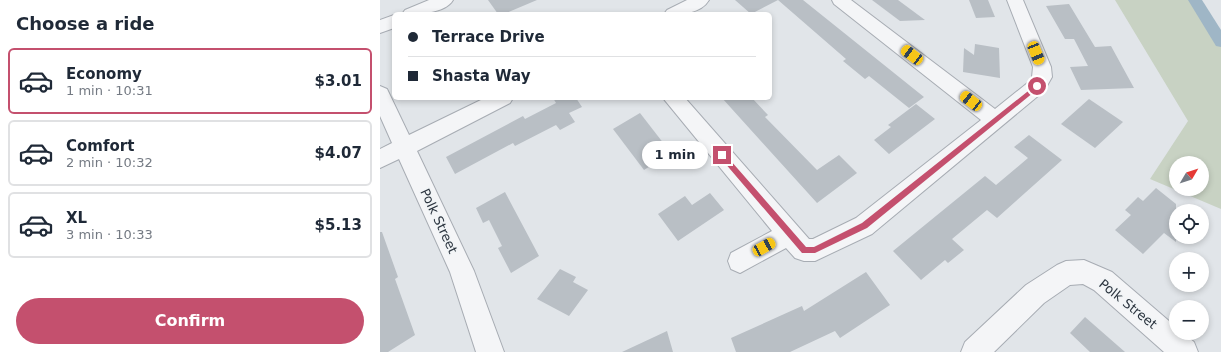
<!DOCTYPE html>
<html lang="en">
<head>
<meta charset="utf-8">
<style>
  :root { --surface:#fff; --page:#f2f2f3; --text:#1f2937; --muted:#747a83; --line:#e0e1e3; --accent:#c4506e }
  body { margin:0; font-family:"DejaVu Sans",sans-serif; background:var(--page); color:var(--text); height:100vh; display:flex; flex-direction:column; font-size:15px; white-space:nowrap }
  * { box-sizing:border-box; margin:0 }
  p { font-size:13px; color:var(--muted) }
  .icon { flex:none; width:22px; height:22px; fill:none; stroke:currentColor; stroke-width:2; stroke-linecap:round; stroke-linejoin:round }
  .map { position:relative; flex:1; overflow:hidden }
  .details { display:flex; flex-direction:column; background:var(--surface); width:380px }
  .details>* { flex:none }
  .hud { position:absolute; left:12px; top:12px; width:380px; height:88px; border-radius:6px; box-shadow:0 2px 6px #0003; display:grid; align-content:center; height:88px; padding:0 16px; background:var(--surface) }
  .needle { width:26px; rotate:51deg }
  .tools { position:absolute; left:789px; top:156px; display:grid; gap:8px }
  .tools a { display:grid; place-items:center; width:40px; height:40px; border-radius:50%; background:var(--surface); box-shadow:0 2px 6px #0003; font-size:20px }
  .end { position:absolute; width:18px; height:18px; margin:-9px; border:5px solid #c4506e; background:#fff; box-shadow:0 0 0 2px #fff }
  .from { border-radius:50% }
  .bubble { position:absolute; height:28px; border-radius:14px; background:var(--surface); box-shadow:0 2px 6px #0003; font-size:13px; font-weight:800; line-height:28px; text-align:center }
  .car { position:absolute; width:12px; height:24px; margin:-12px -6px; border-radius:5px; box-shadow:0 0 3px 1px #0007; background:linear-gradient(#f5c518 24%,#345 0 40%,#f5c518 0 76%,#345 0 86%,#f5c518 0) }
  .hud b { display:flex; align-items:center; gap:14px; height:38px; font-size:15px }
  .hud b+b { border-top:1px solid var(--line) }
  .hud i { width:10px; height:10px; background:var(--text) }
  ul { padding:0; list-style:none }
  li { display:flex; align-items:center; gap:12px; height:66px; margin:0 8px 6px; padding:0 8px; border:2px solid var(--line); border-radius:6px }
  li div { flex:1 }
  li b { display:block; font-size:15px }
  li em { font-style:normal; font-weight:800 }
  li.current { border-color:var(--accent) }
  li>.icon { width:36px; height:36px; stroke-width:1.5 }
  h2 { padding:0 16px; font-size:18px; line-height:48px }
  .cta { display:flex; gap:8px; margin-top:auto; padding:8px 16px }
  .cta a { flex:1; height:46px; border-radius:24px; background:var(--accent); color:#fff; font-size:16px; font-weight:800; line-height:46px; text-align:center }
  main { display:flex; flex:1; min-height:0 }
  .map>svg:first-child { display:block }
  .green { fill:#c8d2c3; fill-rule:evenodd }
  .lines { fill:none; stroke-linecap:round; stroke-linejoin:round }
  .canal { fill:#9fb6c6; fill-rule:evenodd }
  .building { fill:#b9bfc5 }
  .minor-casing { stroke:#a7acb3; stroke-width:2 }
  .minor { fill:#f4f5f7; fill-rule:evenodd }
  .route { fill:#c4506e }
  .labels { text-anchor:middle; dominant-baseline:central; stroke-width:3; stroke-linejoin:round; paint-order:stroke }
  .street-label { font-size:13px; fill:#2b343f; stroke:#f1f4f6 }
</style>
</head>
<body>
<main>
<section class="details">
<h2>Choose a ride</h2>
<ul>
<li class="current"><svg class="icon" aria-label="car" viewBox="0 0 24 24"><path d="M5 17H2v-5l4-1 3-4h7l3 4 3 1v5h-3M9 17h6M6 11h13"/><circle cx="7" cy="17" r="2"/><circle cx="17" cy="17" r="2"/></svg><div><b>Economy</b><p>1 min · 10:31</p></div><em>$3.01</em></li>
<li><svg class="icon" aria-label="car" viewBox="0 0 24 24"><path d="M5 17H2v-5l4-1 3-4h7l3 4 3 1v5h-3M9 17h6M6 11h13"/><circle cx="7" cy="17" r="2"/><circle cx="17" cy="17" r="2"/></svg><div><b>Comfort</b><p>2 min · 10:32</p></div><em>$4.07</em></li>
<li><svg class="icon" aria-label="car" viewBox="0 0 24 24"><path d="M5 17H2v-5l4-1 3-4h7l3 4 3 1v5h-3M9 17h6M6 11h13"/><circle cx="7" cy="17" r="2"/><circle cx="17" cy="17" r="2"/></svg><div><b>XL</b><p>3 min · 10:33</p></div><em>$5.13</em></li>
</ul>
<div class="cta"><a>Confirm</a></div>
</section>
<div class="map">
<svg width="841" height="352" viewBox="0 0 841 352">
  <rect width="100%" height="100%" fill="#e1e5e9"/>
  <path class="green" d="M735,0h83l23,40v169l-71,-30 38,-58zM796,163h26v26h-26z"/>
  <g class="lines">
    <polygon class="canal" points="808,0 822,0 841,30 841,47 836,46"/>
  </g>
  <g class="building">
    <polygon points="108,0 157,0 124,14 118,14"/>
    <polygon points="355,0 423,0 544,97 529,108 489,76 485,79 463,61 466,59 398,0 371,14"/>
    <polygon points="492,0 518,0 545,20 520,21"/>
    <polygon points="589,0 608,0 615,17 596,18"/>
    <polygon points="689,4 715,47 731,46 754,88 701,90 690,67 708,66 694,39 685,39 666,6"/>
    <polygon points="595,44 619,48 620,78 583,72 584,48 594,55"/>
    <polygon points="173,98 196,98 202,107 189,113 195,122 180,130 176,125 135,146 133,143 75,174 66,157 143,116 145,119 176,103"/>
    <polygon points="342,98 372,98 388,115 385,117 437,170 459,155 477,173 437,203"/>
    <polygon points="709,99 743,122 715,148 681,124"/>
    <polygon points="536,104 555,119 509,154 494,140 511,127 508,125"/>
    <polygon points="260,113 291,153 264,170 233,129"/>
    <polygon points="649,135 682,160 617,218 607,210 572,239 584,250 568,263 565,260 541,280 513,251 605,176 616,185 648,158 634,147"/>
    <polygon points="776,188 796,204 796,242 784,233 763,254 735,230 751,215 745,210 758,197 763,201"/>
    <polygon points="125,192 159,256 131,273 118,248 122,246 109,220 103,223 96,208"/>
    <polygon points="330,193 344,210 298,241 278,214 305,196 312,205"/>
    <polygon points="0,232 2,232 18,277 15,279 35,335 8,352 0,352"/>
    <polygon points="180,269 196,277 193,282 208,290 189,316 157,299"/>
    <polygon points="486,272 510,305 460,338 455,331 410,352 356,352 351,338 422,306 424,311"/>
    <polygon points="705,317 745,352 710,352 690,333"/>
    <polygon points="287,331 293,352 242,352"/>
  </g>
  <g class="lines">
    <g class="minor-casing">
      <g id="minor">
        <path d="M49,0h24c-8,14 -36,14 -51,14l3,-4z"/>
        <path d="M307,0h22c-9,15 -30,14 -45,14l3,-4z"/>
        <polygon points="452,0 471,0 615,109 650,81 652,77 653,67 627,0 643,0 671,67 672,77 664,91 492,234 435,261 424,261 415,258 406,248 360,273 351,269 348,261 351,253 392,231 283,98 305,98 429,239 433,239 476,218 601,120 454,4"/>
        <polygon points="14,15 14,28 0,33 0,20"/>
        <polygon points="0,86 7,89 29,135 105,98 133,98 130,103 37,151 94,271 124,352 96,352 70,272 19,159 0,168 0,149 12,143 0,116"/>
        <polygon points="704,260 732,272 796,327 796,333 803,333 814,342 818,352 784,352 714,290 703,284 690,285 664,303 614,352 581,352 585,342 646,285 677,265 686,261"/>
      </g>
    </g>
    <use href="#minor" class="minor"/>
  </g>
  <polygon class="route" points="657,84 660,86 659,88 487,228 435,253 422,253 338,155 339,153 344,153 426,247 434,247 482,223"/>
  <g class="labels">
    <g class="street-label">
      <text transform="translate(59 221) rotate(65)">Polk Street</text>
      <text transform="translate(748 304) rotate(39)">Polk Street</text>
    </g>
  </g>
</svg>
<div class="tools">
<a><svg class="needle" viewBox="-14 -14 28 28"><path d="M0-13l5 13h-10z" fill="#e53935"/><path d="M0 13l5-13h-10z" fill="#747a83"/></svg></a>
<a><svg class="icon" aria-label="locate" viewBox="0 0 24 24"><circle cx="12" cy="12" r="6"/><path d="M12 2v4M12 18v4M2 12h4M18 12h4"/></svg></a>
<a>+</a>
<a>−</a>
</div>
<i class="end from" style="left:657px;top:86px"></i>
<i class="end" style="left:342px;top:155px"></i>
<div class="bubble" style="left:262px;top:141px;width:66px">1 min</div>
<i class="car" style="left:656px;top:53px;rotate:158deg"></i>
<i class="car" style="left:532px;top:55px;rotate:307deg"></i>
<i class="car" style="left:591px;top:101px;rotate:308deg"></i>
<i class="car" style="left:384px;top:247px;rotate:61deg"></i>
<div class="hud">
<b><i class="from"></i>Terrace Drive</b>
<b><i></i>Shasta Way</b>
</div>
</div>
</main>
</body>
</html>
